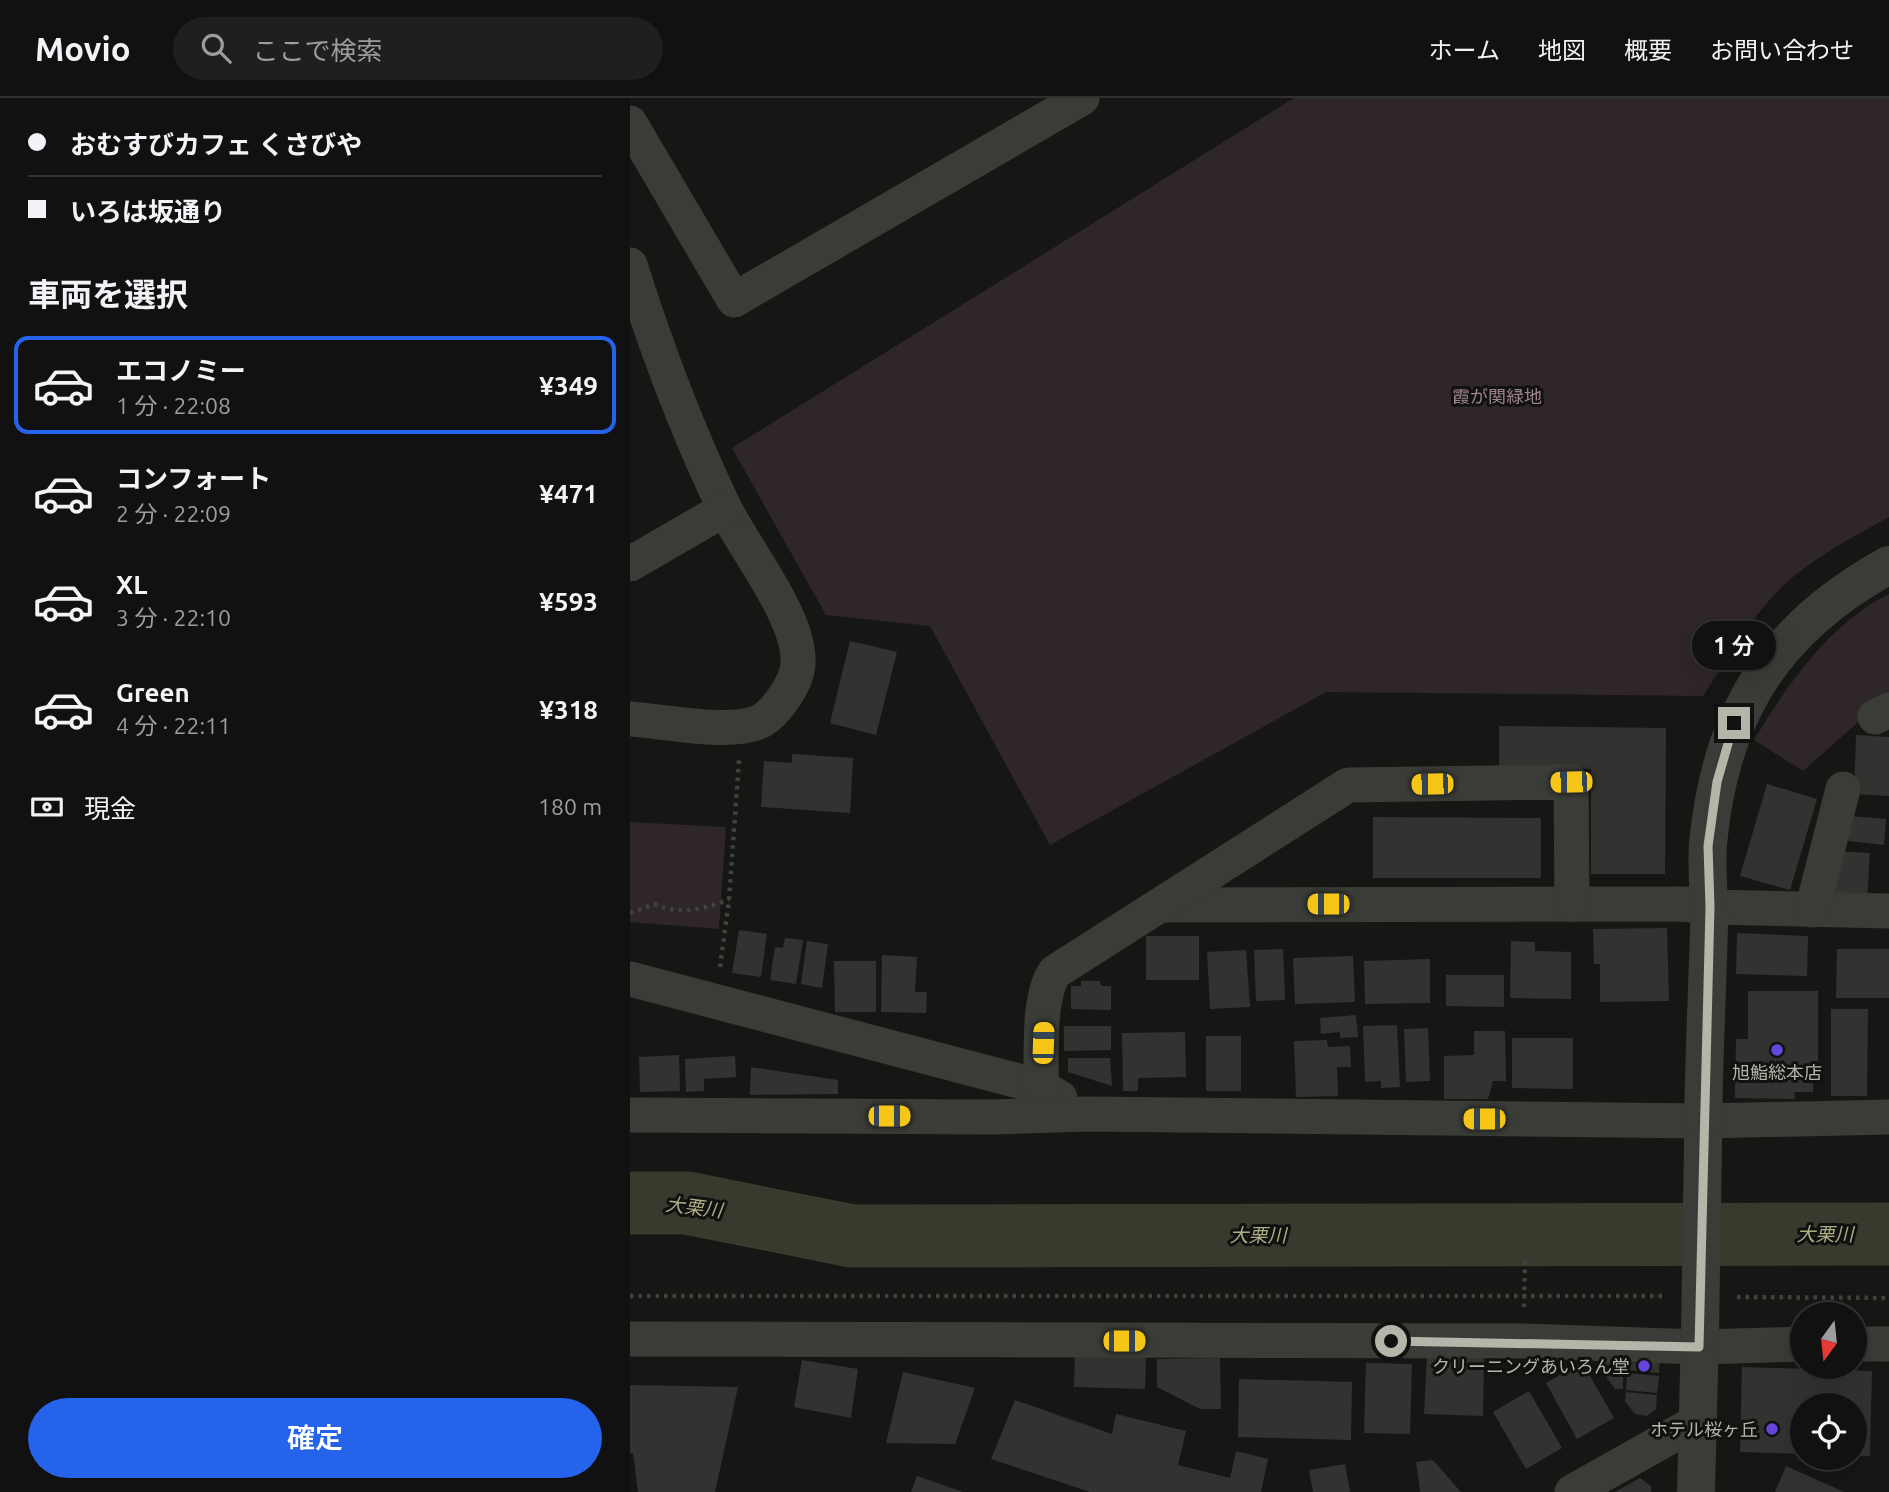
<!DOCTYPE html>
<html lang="ja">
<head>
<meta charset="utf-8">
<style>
  :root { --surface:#101110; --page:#1e1f1e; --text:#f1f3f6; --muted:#9c9d9f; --line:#303130; --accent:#2563eb }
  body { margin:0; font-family:Ubuntu,"Noto Sans JP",sans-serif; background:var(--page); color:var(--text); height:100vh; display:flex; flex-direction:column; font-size:26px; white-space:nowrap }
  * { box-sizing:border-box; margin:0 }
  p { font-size:23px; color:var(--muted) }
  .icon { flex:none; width:38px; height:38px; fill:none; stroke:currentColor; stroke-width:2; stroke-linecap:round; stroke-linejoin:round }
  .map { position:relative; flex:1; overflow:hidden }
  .panel { display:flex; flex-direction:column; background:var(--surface); width:630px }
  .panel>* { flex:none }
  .hud { display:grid; align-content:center; height:154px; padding:0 28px; background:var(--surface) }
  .needle { width:46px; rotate:195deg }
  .fabs { position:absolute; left:1160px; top:1204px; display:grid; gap:14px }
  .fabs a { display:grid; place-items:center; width:77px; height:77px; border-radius:50%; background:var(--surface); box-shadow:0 7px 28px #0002,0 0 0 2px var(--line); font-size:35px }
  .end { position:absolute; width:32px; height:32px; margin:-16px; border:9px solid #b3b6a9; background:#111; box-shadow:0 0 0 4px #111 }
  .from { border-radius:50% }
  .bubble { position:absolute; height:49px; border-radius:24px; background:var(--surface); box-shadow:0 7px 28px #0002,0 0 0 2px var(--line); font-size:23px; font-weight:600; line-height:49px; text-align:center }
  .car { position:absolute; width:21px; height:42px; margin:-21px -10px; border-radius:9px; box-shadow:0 0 5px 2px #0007; background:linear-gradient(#f5c518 24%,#345 0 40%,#f5c518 0 76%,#345 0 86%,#f5c518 0) }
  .hud b { display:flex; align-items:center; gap:24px; height:66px; font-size:26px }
  .hud b+b { border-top:2px solid var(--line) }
  .hud i { width:18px; height:18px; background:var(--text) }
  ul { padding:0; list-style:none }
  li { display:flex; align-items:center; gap:21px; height:98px; margin:0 14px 10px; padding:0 14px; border:4px solid transparent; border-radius:14px }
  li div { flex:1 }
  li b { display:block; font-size:26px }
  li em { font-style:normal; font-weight:600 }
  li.current { border-color:var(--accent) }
  li>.icon { width:63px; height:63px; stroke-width:1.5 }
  h2 { padding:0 28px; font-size:32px; line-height:84px }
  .pay { display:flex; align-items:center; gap:18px; height:77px; padding:0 28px; font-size:26px }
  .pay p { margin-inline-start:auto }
  .button { display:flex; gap:14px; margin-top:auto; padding:14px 28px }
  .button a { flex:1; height:80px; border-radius:42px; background:var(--accent); color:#fff; font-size:28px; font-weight:600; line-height:80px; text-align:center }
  header { display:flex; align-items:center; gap:42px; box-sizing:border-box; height:98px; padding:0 35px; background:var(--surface); border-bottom:2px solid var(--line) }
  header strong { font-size:33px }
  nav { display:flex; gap:38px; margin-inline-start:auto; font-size:24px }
  .search { width:490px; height:63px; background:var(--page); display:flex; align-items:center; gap:18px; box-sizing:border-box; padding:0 24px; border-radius:38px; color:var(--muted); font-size:26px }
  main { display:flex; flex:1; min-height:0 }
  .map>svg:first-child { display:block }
  .green { fill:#2e2629 }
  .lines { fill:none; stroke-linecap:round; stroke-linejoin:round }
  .river { stroke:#39392d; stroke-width:63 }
  .building { fill:#323331 }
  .path { stroke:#41423d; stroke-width:4.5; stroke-dasharray:3.5 5; stroke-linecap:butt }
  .minor { stroke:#3a3c37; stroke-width:35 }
  .tertiary { stroke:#3a3c37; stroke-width:38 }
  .tertiary-bridge { stroke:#3a3c37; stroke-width:38 }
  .route { stroke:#b3b6a9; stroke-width:9 }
  .poi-dot { fill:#6547dd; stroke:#111210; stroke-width:2.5 }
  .labels { text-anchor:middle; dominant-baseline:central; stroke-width:6; stroke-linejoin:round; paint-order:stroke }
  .park-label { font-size:18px; fill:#9e828d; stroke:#111210 }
  .poi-label { font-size:18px; fill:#b3b6a9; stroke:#111210; text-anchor:end }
  .water-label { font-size:19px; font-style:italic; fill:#adad84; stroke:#111210 }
</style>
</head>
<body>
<header>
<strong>Movio</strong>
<div class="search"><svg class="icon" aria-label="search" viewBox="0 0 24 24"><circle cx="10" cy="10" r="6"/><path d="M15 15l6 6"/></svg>ここで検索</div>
<nav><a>ホーム</a><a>地図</a><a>概要</a><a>お問い合わせ</a></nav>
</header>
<main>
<section class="panel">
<div class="hud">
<b><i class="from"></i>おむすびカフェ くさびや</b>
<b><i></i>いろは坂通り</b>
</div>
<h2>車両を選択</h2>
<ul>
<li class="current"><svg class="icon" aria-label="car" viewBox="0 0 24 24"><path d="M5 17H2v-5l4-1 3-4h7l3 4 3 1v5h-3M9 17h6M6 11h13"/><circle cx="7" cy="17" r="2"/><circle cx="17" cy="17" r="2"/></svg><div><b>エコノミー</b><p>1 分 · 22:08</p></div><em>¥349</em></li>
<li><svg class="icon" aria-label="car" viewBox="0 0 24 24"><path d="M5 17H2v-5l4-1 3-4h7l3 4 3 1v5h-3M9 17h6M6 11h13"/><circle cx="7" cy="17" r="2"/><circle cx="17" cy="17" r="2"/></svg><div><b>コンフォート</b><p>2 分 · 22:09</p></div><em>¥471</em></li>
<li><svg class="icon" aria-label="car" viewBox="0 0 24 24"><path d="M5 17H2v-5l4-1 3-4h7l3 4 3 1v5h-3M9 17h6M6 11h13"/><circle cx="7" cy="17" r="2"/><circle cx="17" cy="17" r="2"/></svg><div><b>XL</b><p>3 分 · 22:10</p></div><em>¥593</em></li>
<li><svg class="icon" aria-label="car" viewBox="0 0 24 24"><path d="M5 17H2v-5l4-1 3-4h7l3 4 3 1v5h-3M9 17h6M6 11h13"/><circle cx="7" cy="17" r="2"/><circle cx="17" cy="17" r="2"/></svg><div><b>Green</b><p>4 分 · 22:11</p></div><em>¥318</em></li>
</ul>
<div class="pay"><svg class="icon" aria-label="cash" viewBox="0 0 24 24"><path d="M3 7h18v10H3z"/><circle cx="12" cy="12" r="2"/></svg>現金<p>180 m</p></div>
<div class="button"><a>確定</a></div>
</section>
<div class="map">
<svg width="1259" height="1394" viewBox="0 0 1259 1394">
  <rect width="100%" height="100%" fill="#161715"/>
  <g class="green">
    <path d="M664,0h595v419c-37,20 -87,47 -115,78 -28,31 -49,67 -71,101l-377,-4 -276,153 -120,-219 -104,-11 -94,-167z"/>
    <path d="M1259,496v101l-86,76 -49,-31c32,-54 77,-118 135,-146z"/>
    <polygon points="0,724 96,729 89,831 0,824"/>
  </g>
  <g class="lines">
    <polyline class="river" points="0,1105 57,1105 222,1138 1259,1136"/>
  </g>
  <g class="building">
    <polygon points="220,543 267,554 246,637 200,625"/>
    <polygon points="869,628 1036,630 1035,776 961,776 961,671 869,670"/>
    <polygon points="1226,637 1259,639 1259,698 1224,696"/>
    <polygon points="162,656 223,660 220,715 131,709 134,663 162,665"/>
    <polygon points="1137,686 1187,701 1160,792 1110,778"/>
    <polygon points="1220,718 1256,721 1254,747 1218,743"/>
    <polygon points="743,719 911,720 911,780 743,780"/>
    <polygon points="1205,753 1240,755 1237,801 1202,798"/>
    <polygon points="1037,830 1039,903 970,904 970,866 964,866 963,831"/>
    <polygon points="109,832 137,836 131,879 102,875"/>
    <polygon points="1107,835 1178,838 1177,878 1106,876"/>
    <rect x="516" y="838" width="53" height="44"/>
    <polygon points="155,840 173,842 166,886 140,882 145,849 153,850"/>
    <polygon points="177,843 198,846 192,890 171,886"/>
    <polygon points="881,843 905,844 905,853 941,854 941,901 880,900"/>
    <polygon points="653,851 655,902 626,903 624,852"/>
    <polygon points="1207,851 1259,851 1259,900 1206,900"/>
    <polygon points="616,852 620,909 580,911 577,854"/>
    <polygon points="252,857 287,859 285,894 297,894 296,915 251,914"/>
    <polygon points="723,858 725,904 665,906 663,860"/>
    <polygon points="800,861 800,905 735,906 734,863"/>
    <polygon points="204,863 246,863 246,914 205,914"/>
    <polygon points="816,877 874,877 874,909 816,908"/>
    <polygon points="451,883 470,883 471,888 481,888 481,912 441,911 441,888 451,888"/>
    <polygon points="1118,893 1188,893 1188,963 1183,963 1183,994 1164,994 1165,1001 1105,1000 1106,941 1118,941"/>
    <polygon points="1201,911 1238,911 1237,998 1201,998"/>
    <polygon points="726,917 728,939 710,940 710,934 691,936 690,920"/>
    <polygon points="767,927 770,989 751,990 751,983 735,984 733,928"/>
    <polygon points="434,928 481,928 481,952 434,953"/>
    <polygon points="798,930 800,983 776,984 774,931"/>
    <polygon points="844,933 875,933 876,983 863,983 858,1001 814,1001 814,958 844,957"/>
    <polygon points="555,934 556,979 508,980 508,993 493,993 492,935"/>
    <rect x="576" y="938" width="35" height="55"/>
    <polygon points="882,940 943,940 943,991 882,990"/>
    <polygon points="697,942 698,949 720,948 721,969 707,969 708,998 666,999 664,943"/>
    <polygon points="49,957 50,993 10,994 9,959"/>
    <polygon points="105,958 106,979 74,981 74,993 56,994 55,961"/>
    <polygon points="438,960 480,960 482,988 438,974"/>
    <polygon points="121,969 208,982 208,996 120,997"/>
    <polygon points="445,1253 516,1256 515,1291 444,1289"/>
    <polygon points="797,1257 854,1259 853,1318 794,1316"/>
    <polygon points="968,1258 993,1259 993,1291 985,1291 967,1266"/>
    <polygon points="1008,1258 1030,1260 1029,1275 998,1272 998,1264 1008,1265"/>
    <polygon points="590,1260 591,1311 570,1311 527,1289 527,1261"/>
    <polygon points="172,1262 228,1271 221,1320 164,1309"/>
    <polygon points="952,1264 984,1320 947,1341 916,1285"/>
    <polygon points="736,1265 782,1266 780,1336 734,1335"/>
    <polygon points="1112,1269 1242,1273 1240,1358 1225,1358 1225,1307 1172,1307 1172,1356 1110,1354"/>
    <polygon points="273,1274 345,1290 325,1346 256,1345"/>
    <polygon points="997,1275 1029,1278 1027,1295 996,1292"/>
    <polygon points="609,1281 722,1284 721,1342 608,1339"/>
    <polygon points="0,1287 108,1289 85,1394 8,1394 3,1355 0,1355"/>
    <polygon points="899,1293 932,1350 896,1371 863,1314"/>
    <polygon points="996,1294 1027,1297 1026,1311 1017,1318 1005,1316 995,1303"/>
    <polygon points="385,1302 482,1336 486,1316 556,1333 548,1367 600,1380 606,1353 638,1361 631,1394 460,1394 361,1361"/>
    <polygon points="803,1362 831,1394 790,1394 786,1364"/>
    <polygon points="715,1366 720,1394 683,1394 679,1372"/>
    <polygon points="1156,1368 1214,1394 1145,1394"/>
    <polygon points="287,1378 333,1394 281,1394"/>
    <polygon points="1010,1380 1021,1388 1021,1394 985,1394"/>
  </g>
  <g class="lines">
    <g class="path">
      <path d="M0,815l24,-9c30,12 45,5 75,-4"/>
      <polyline points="90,869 99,802 109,662"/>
      <polyline points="0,1198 1035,1198"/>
      <polyline points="1107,1199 1259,1200"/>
      <polyline points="894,1209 895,1161"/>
    </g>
    <g class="minor">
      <polyline points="0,25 104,202 452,0"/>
      <path d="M0,167c26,82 57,165 94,242 21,43 77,111 74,157 -1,18 -21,48 -37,57 -29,15 -97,0 -131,-2"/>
      <polyline points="0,466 95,411"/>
      <polyline points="1245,619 1259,612"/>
      <polyline points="535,807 1054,806 1080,809 1259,813"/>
      <polyline points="1182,812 1213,691"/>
      <polyline points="0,881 411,989 430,1000"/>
      <path d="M411,989c1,-31 -4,-89 14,-115l293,-187 223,-3 1,122"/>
      <polyline points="0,1017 364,1019 457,1016 1073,1023 1259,1019"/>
      <polyline points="0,1241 894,1243 1069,1249 1172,1246"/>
      <polyline points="1225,1246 1259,1246"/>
      <polyline points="942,1394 1070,1322"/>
    </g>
    <g class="tertiary">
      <path d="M1073,1047c0,-72 4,-144 6,-217 1,-28 -3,-57 -1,-84 12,-131 66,-216 181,-279"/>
      <polyline points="1066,1394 1070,1234"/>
    </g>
    <polyline class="tertiary-bridge" points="1070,1234 1073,1047"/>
  </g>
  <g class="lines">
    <polyline class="route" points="761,1243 1069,1249 1080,809 1078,748 1087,684 1104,625"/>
  </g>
  <g class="poi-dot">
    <circle cx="1147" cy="952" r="7"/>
    <circle cx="1014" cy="1268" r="7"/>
    <circle cx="1142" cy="1331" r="7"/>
  </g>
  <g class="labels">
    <g class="park-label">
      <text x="867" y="298">霞が関緑地</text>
    </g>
    <g class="poi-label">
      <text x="1147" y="974" text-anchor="middle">旭鮨総本店</text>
      <text x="1000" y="1268">クリーニングあいろん堂</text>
      <text x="1128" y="1331">ホテル桜ヶ丘</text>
    </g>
    <g class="water-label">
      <text transform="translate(64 1109) rotate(7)">大栗川</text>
      <text x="1195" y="1136">大栗川</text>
      <text x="628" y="1137">大栗川</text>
    </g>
  </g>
</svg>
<div class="fabs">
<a><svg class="needle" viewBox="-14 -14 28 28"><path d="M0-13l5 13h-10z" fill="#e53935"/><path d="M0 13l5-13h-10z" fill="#9c9d9f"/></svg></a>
<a><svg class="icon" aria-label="locate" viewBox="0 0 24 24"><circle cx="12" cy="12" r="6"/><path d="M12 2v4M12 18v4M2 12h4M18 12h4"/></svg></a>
</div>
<i class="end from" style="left:761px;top:1243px"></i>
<i class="end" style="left:1104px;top:625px"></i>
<div class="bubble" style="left:1062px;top:523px;width:84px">1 分</div>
<i class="car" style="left:941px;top:684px;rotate:269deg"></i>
<i class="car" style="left:802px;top:686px;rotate:269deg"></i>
<i class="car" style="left:698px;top:806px;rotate:270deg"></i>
<i class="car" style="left:413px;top:945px;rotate:2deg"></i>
<i class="car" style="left:259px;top:1018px;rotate:90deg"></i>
<i class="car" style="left:854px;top:1021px;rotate:270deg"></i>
<i class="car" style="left:494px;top:1243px;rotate:90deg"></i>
</div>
</main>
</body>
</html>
